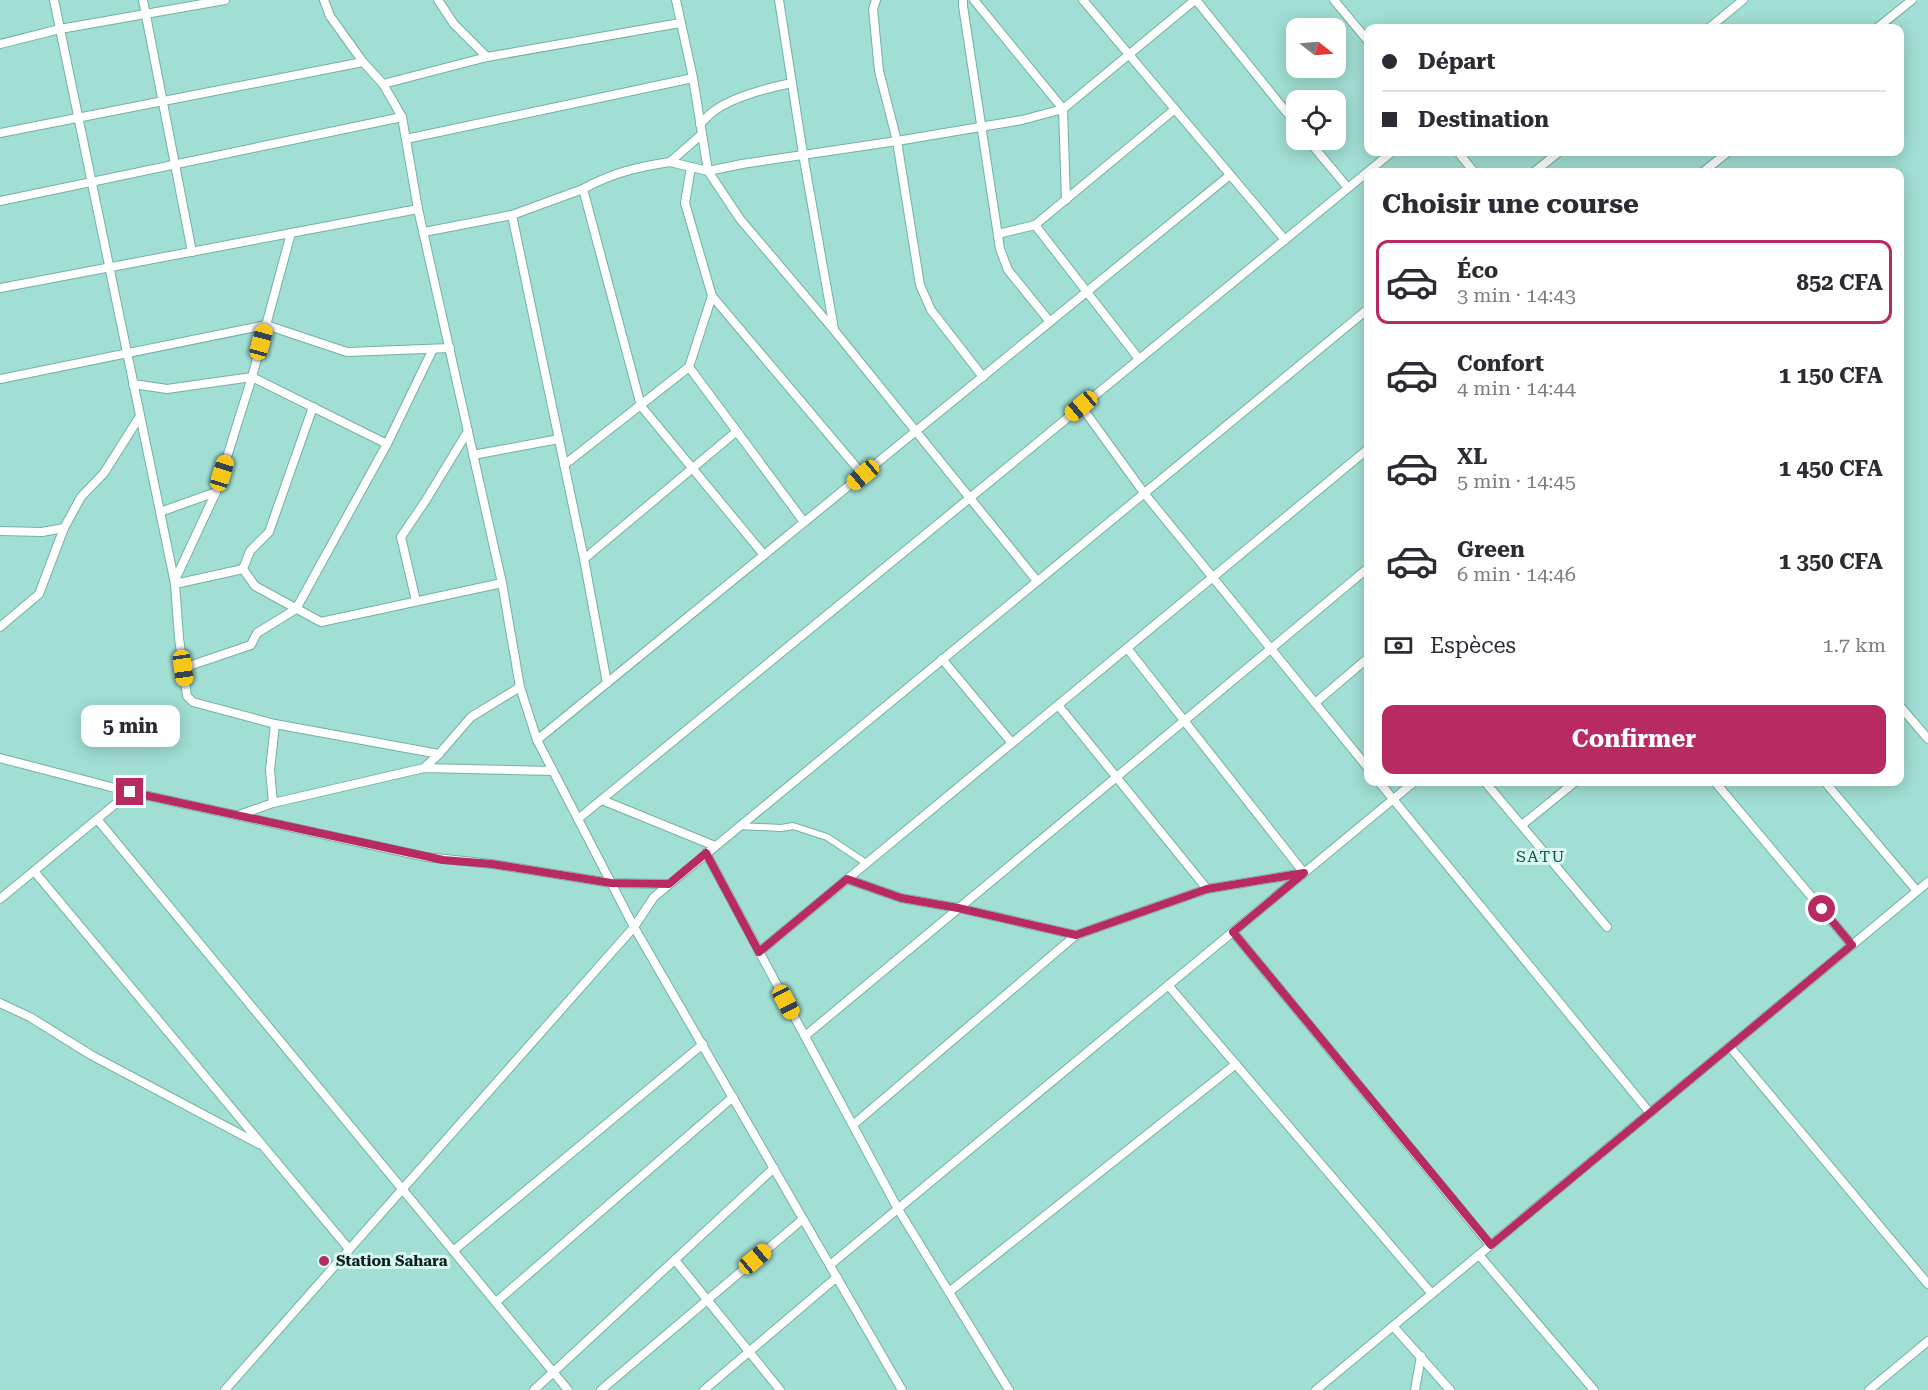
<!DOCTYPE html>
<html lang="fr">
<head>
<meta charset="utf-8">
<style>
  :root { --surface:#fff; --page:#f7f7f7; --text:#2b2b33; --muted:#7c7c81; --line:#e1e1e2; --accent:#b72b62 }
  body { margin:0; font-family:"Roboto Serif",serif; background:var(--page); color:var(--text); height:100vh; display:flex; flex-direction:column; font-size:22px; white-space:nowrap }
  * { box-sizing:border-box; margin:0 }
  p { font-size:20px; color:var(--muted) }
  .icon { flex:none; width:33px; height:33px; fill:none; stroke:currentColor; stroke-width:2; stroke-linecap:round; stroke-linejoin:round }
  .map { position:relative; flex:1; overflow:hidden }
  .drawer { position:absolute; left:1364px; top:168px; width:540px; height:618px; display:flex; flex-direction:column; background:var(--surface); border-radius:12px; box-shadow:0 3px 15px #0003 }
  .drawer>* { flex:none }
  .top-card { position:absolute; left:1364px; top:24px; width:540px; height:132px; border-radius:12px; box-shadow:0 3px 15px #0003; display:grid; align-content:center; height:132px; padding:0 18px; background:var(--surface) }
  .needle { width:39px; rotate:107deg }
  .fabs { position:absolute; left:1286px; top:18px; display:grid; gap:12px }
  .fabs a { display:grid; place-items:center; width:60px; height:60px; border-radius:12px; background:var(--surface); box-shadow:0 3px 15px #0003; font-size:30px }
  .end { position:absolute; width:27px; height:27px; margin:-14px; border:8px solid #b72b62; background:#fff; box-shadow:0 0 0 3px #fff }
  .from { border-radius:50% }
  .bubble { position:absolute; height:42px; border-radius:12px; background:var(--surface); box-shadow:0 3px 15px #0003; font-size:20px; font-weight:700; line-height:42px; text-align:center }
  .car { position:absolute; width:18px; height:36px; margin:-18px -9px; border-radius:8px; box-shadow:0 0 4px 2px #0007; background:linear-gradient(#f5c518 24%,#345 0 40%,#f5c518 0 76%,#345 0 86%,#f5c518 0) }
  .top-card b { display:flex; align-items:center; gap:21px; height:57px; font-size:22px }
  .top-card b+b { border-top:2px solid var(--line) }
  .top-card i { width:15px; height:15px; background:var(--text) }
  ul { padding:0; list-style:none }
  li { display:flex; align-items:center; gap:18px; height:84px; margin:0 12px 9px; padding:0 6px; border:3px solid transparent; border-radius:12px }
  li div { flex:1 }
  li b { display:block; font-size:22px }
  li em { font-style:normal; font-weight:700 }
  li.active { border-color:var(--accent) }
  li>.icon { width:54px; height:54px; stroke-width:1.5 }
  h2 { padding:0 18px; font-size:27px; line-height:72px }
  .pay { display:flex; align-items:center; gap:15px; height:66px; padding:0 18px; font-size:22px }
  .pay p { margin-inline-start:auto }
  .cta { display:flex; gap:12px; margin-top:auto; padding:12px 18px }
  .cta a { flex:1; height:69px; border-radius:12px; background:var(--accent); color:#fff; font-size:24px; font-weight:700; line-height:69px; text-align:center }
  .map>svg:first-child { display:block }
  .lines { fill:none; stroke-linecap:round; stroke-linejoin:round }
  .pedestrian-casing { stroke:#75b0a5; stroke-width:8 }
  .minor-casing { stroke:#75b0a5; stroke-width:10 }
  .pedestrian { stroke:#fff; stroke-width:6 }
  .minor { stroke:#fff; stroke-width:8 }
  .route { stroke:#b72b62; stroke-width:8 }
  .poi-dot { fill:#b72b62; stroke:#daf8f2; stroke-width:2 }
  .labels { text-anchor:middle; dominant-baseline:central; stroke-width:6; stroke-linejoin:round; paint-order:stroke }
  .poi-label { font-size:15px; font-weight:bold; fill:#09221f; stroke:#daf8f2; text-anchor:start }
  .neighbourhood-label { font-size:16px; letter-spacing:1.5px; fill:#14534a; stroke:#daf8f2 }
</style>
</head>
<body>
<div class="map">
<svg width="1928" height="1390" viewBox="0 0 1928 1390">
  <rect width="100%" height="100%" fill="#a1ded3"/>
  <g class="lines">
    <g class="pedestrian-casing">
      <polyline id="pedestrian" points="739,826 781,828 793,826 827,837 866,863"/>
    </g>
    <g class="minor-casing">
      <g id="minor">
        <polyline points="54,0 175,584 179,638 187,696 193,702 275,724 439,754"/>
        <polyline points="143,0 192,252"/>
        <polyline points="324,0 330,16 363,62"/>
        <polyline points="438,0 454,24 487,57"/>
        <polyline points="676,0 693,78 708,171 740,219 834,330 1037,581"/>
        <polyline points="779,0 803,154 834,329"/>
        <polyline points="876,0 873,9 879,71 897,141 920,285 931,310 983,377"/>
        <polyline points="963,0 963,6 1000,249 1008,270 1050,322"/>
        <polyline points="974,0 1063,109 1066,200"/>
        <polyline points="1083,0 1285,240"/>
        <polyline points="1196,0 1296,124"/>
        <polyline points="1334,0 1368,41"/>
        <polyline points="680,23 487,57 383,84 402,117 418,209 502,583 520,687 537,740 634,927 902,1390"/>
        <polyline points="1709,28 1743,0"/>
        <polyline points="1877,28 1912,0"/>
        <polyline points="0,44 60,29 225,0"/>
        <path d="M700,124c5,-4 9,-10 14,-13 18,-14 57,-24 78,-28"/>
        <polyline points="0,133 363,62 383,84"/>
        <polyline points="702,134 670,162 708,171 742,164 897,141 1022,120 1063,109 1195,0"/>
        <polyline points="406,139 693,78"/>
        <polyline points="1308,140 1348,188"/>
        <polyline points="1458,152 1474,172"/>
        <path d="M670,162c-33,5 -58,11 -87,27l58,217 123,149"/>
        <polyline points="1534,172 1559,152"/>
        <polyline points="1703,172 1728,152"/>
        <polyline points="0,201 402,117"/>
        <polyline points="512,215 584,559 607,683"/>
        <polyline points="1035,225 1139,359"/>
        <polyline points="424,232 512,215 583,189"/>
        <polyline points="998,234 1035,225 1175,109"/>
        <polyline points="0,288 418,209"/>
        <polyline points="712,296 863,475"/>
        <polyline points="689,367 804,522"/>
        <polyline points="0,379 266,325 347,352 450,348"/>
        <polyline points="133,384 167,389 252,377 387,444"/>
        <polyline points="1081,406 1144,493 1368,768"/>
        <polyline points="473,455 559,439"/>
        <polyline points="564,465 689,367 712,296 685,203 691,167"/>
        <polyline points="160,512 216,492 252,377 291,233"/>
        <polyline points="0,531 42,532 64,528"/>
        <polyline points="584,559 737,431"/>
        <polyline points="243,569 255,586 321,622 502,583"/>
        <polyline points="243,569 250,551 269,532 313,407"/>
        <polyline points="175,580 216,492"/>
        <polyline points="175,584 243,569"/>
        <polyline points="416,601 401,537 426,500 468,431"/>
        <polyline points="0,627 39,594 64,528 81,497 104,473 140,416"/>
        <polyline points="942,659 1012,743"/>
        <polyline points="183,668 251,645 257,633 296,609 387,444 433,349"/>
        <polyline points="1315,703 1368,658"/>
        <polyline points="1058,705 1207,889"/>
        <polyline points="1899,705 1928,739"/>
        <polyline points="537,740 1230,175"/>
        <polyline points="0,758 130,792 426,857 492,864 611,883 669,884"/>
        <polyline points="424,768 439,754 471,717 520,687"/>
        <polyline points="1379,782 1650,1113"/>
        <polyline points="1485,782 1607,927"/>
        <polyline points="1715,782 1852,945"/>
        <polyline points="1825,782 1917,891"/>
        <polyline points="602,800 715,846"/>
        <polyline points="273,803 270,770 275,724"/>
        <polyline points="239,815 273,803 424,768 553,771"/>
        <polyline points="97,819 568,1390"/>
        <polyline points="578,819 1392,152"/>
        <polyline points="1522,825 1575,782"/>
        <polyline points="706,853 898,1209 1009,1390"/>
        <polyline points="34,871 349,1249"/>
        <polyline points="847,879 901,898 958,908 1076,935 1207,889 1304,873 1127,648"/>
        <polyline points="0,899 130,792"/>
        <polyline points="1233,932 1490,1245"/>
        <polyline points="759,952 1368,449"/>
        <polyline points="1168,985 1432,1294"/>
        <polyline points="0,1003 30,1017 91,1055 259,1144"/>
        <polyline points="805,1036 1368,568"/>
        <polyline points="1730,1047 1928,1284"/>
        <polyline points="853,1125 1076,935"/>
        <polyline points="453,1251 703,1044"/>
        <polyline points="1479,1255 1594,1390"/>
        <polyline points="675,1260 780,1390"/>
        <polyline points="830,1265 1414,782"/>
        <polyline points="949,1292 1236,1064"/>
        <polyline points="496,1302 733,1097"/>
        <polyline points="1393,1326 1450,1390"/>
        <polyline points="225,1390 634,927 654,897 1368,309"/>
        <polyline points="534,1390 774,1168"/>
        <polyline points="601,1390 803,1219"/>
        <polyline points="704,1390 837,1277"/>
        <polyline points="1316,1390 1928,882"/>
        <polyline points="1415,1390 1421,1356"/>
        <polyline points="1869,1390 1928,1341"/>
      </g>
    </g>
    <use href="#pedestrian" class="pedestrian"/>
    <use href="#minor" class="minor"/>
  </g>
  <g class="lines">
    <polyline class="route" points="130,792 443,860 492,864 611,883 669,884 706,853 759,952 847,879 901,898 958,908 1076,935 1207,889 1304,873 1233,932 1491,1245 1852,945 1822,909"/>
  </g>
  <circle class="poi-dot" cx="324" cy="1261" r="6"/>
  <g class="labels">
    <g class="poi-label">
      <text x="336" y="1261">Station Sahara</text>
    </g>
    <g class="neighbourhood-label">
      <text x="1541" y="856">SATU</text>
    </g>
  </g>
</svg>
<div class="fabs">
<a><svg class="needle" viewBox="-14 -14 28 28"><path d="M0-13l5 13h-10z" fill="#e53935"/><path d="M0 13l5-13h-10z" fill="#7c7c81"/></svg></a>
<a><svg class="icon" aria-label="locate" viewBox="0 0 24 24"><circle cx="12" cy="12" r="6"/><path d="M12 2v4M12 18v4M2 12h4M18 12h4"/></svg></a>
</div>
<i class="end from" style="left:1822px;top:909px"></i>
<i class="end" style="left:130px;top:792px"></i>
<div class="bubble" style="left:81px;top:705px;width:99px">5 min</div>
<i class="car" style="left:261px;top:342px;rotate:15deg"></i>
<i class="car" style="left:1081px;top:406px;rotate:230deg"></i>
<i class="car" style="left:222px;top:473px;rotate:17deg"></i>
<i class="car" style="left:863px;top:475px;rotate:230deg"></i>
<i class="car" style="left:183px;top:668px;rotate:172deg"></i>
<i class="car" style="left:786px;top:1002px;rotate:152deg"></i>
<i class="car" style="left:755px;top:1259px;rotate:50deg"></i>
<div class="top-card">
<b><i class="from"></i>Départ</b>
<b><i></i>Destination</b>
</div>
<section class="drawer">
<h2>Choisir une course</h2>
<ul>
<li class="active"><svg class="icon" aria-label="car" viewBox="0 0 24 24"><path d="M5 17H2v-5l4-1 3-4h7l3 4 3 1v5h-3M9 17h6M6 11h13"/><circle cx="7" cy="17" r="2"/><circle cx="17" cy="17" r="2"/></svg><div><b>Éco</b><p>3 min · 14:43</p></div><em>852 CFA</em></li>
<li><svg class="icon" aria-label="car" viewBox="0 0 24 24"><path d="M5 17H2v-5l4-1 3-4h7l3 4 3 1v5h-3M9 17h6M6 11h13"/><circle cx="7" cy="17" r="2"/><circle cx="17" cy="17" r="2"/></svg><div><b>Confort</b><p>4 min · 14:44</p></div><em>1 150 CFA</em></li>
<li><svg class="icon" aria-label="car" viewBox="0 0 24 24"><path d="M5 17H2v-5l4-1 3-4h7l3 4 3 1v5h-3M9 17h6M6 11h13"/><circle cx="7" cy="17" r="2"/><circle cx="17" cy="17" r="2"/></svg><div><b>XL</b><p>5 min · 14:45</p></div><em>1 450 CFA</em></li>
<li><svg class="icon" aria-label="car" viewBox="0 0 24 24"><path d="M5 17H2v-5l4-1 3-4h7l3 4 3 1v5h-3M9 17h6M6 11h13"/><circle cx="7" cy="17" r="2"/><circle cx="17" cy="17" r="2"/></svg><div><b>Green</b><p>6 min · 14:46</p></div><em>1 350 CFA</em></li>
</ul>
<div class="pay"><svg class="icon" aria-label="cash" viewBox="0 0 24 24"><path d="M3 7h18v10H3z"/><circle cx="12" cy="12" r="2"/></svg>Espèces<p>1.7 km</p></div>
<div class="cta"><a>Confirmer</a></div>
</section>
</div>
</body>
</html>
